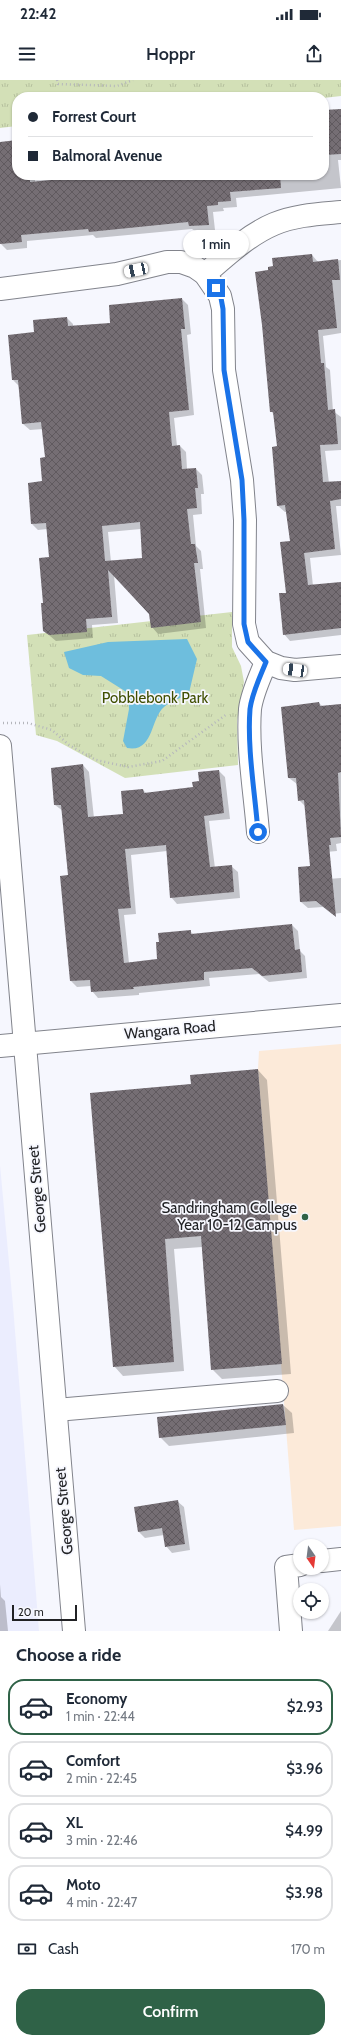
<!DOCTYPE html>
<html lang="en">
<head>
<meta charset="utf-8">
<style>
  :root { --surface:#fff; --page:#f6f6f7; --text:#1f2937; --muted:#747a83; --line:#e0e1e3; --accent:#2f6247 }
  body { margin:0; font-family:Cabin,sans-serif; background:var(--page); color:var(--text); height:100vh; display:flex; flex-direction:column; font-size:15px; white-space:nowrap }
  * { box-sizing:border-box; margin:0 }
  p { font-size:13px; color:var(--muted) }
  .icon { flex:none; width:22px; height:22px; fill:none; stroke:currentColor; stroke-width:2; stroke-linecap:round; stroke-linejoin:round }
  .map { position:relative; height:1551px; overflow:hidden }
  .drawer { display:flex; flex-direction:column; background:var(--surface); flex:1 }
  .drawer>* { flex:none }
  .hud { position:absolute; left:12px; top:12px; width:317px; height:88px; border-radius:16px; box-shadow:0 1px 3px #0004; display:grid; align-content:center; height:88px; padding:0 16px; background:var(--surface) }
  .needle { width:26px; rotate:166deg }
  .fabs { position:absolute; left:293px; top:1459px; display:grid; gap:8px }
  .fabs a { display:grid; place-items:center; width:36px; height:36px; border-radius:50%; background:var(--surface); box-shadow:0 1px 3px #0004; font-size:20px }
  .scale { position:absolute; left:12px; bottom:10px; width:65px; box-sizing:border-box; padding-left:4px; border:2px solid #212225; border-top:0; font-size:11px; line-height:14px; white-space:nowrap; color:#212225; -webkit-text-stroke:3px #f6f7fe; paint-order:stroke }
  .end { position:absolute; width:18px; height:18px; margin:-9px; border:5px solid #1a73e8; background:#fff; box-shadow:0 0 0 2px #fff }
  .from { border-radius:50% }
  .bubble { position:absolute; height:28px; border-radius:14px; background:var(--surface); box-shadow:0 1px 3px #0004; font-size:13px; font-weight:600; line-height:28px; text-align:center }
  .car { position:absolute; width:12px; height:24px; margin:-12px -6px; border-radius:5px; box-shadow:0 0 3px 1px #0007; background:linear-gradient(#fff 24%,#345 0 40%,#fff 0 76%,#345 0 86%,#fff 0) }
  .hud b { display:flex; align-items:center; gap:14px; height:38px; font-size:15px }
  .hud b+b { border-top:1px solid var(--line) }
  .hud i { width:10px; height:10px; background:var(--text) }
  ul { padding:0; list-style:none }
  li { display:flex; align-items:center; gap:12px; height:56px; margin:0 8px 6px; padding:0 8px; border:2px solid var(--line); border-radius:16px }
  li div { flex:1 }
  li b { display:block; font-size:15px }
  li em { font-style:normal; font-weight:600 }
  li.current { border-color:var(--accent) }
  li>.icon { width:36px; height:36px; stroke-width:1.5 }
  h2 { padding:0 16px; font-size:18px; line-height:48px }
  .pay { display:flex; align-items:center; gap:10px; height:44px; padding:0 16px; font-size:15px }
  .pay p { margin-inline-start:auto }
  .primary-button { display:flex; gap:8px; margin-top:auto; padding:8px 16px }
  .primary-button a { flex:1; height:46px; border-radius:16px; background:var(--accent); color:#fff; font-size:16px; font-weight:600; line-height:46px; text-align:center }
  .status { display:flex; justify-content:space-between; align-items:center; height:28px; padding:0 20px; background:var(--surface); direction:ltr }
  .status svg { height:11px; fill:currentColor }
  header { display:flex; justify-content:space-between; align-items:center; height:52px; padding:0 16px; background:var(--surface); font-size:18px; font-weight:600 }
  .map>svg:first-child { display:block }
  .built { fill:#ebedfe }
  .education { fill:#fcead9 }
  .park { fill:url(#park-tufts) }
  .water { fill:#6ebedd }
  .shadow { fill:#0003; fill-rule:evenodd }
  .building { fill:url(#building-cross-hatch); fill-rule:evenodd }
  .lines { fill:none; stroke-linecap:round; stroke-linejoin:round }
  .minor-casing { stroke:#82848c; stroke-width:24 }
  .path { stroke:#b5b6bc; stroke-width:2.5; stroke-dasharray:1 3; stroke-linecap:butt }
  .minor { stroke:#fff; stroke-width:22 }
  .route { stroke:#1a73e8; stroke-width:5 }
  .poi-dot { fill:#2f6247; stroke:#f6f7fe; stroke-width:1.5 }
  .labels { text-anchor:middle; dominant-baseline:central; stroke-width:3.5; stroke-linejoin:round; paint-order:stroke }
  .park-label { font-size:15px; fill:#404f01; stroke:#f6f7fe }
  .street-label { font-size:15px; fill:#212225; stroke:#f6f7fe }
  .poi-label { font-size:15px; fill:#212225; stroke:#f6f7fe; text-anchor:end }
</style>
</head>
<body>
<div class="status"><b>22:42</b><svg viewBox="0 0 49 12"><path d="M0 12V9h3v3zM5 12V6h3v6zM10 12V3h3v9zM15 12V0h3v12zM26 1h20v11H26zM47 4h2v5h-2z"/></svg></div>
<header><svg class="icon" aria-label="menu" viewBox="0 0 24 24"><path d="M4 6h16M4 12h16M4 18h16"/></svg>Hoppr<svg class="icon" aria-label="share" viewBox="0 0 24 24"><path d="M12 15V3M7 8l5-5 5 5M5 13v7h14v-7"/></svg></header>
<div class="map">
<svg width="341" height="1551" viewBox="0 0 341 1551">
  <defs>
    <pattern id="park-tufts" width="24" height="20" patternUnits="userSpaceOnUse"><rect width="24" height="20" fill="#d3e0b7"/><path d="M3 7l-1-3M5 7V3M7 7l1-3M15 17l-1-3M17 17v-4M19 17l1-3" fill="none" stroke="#b5c09d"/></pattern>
    <pattern id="building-cross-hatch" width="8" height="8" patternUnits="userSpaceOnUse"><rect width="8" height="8" fill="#756e74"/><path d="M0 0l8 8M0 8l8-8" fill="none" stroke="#605a5f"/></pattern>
  </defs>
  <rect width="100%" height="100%" fill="#f6f7fe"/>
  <polygon class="built" points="0,1085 13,1226 39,1551 0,1551"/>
  <polygon class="education" points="341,964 341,1446 294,1450 258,989 259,971"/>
  <g class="park">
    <polygon points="0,0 341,0 341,16 324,18 17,17 17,46 0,48"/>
    <polygon points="232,532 232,567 241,586 244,602 237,641 238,685 125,698 57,661 36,655 27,555"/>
  </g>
  <path class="water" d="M187,559l10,20 -8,34c-7,5 -20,9 -25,14 -14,12 -10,46 -37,41l-4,-7 6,-32 -1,-16 -27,-17 -18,-1 -14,-7 -5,-16 44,-10z"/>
  <g class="shadow">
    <polygon points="341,30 341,80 338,80 341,108 236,118 237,127 223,128 224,131 213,132 215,150 196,152 192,149 96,158 93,155 27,161 27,168 7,170 0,163 0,63 17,62 17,95 35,95 35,102 104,95 324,95 324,36"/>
    <polygon points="312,175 318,182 341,180 341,253 323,256 326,287 330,290 333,331 341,337 341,370 325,371 329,403 341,402 341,426 336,426 341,475 310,478 313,506 341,503 341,555 290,561 284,554 291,462 287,432 285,432 278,426 278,367 274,335 271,331 269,191"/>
    <path d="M182,219l6,6 3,29 -4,1 7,80 -20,3 3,28h3l6,6 1,17h9l6,6 2,19h-3l1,20 -9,1 3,31 5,5 2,18h-3l6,59 -48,6 -6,-7 -2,-13 -36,-39 4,48 -26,2 1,13 -37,3 -12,-10 1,-27 5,-46 -3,-29 -9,1 -6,-6 11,-42 3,-24 -3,-29 -13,1 -7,-6 -4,-38 -6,-6 22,-47 32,-15 6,6v3l38,-3zM141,449l2,30 -32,3 -3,-30z"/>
    <polygon points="319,623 323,627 341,625 341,763 336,764 337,771 315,773 305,726 299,720 297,704 289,698"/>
    <polygon points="83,685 89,692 94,738 124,735 143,710 147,714 194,708 200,702 219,691 225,697 230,739 209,741 215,788 231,786 238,792 240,818 177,824 171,817 167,771 131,775 136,834 124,835 129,883 158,880 190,851 194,855 292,845 298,851 300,871 305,876 307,898 269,902 259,894 209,898 210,906 139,913 139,915 98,918 92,911 91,906 77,907 71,901 69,796 63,731 55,725"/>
    <polygon points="341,798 341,833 332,834 323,827 308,828 301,822 300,801"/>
    <polygon points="258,990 267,1000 291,1294 222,1299 212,1289 202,1167 174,1169 184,1291 123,1296 114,1286 192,1005"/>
    <polygon points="283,1325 292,1333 294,1353 169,1366 160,1357 158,1338"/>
    <polygon points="177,1421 184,1427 190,1470 172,1473 166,1466 164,1455 145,1458 139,1452"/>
    <polygon points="0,1504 1,1517 5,1521 8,1551 0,1551"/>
    <polygon points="341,1531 341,1551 328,1551"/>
  </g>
  <g class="building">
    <polygon points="341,29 341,74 324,75 324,30"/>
    <polygon points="17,60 17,95 30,95 30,102 104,95 280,95 281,108 230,112 231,121 218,122 218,125 207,126 209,145 189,146 188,142 89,152 88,149 21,155 22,162 0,164 0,62"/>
    <polygon points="312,174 313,182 338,179 340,200 332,200 337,248 318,250 321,283 324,283 328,330 335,329 338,364 320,365 323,402 341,401 341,419 330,421 335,469 304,473 308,505 341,502 341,548 283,555 279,513 286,513 280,462 290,461 285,425 277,426 272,367 277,366 273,332 270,332 262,245 255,192 268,190 268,187 273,186 272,178"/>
    <path d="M182,218l3,31h-4l8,81 -20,2 3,34 8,-1 2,24 14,-1 2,20h-3l2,20 -10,1 4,35h4l3,19h-4l7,59 -50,6 -2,-14 -41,-44 4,47 -26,2 1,13 -38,3 -6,-4 -2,-28h2l-4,-45 10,-1 -3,-34 -15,1 -3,-41 14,-2 -2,-23 5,-1 -4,-35 -19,2 -4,-44h-6l-4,-45 26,-3 -1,-12 34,-3 1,9 42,-3 -1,-18zM140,442l2,36 -37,3 -3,-35z"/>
    <polygon points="319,622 320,626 341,624 341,692 338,693 341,757 330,758 331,765 329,765 336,837 316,821 300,822 298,787 310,786 304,720 298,721 296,698 288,698 281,627"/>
    <polygon points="83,684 88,737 123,734 121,711 143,709 144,713 193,707 192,702 199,701 198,692 219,690 224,733 204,736 210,787 232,785 234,812 170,818 166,765 125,769 131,828 118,829 124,883 157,879 156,862 159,862 158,853 191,850 191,854 292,844 295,870 300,869 302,892 262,896 252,888 204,892 204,900 133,907 134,909 91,912 90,900 70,901 60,796 68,795 61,725 54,725 51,688"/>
    <polygon points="258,989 282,1284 211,1290 201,1156 165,1159 174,1282 113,1287 90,1013 191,1004 190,995"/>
    <polygon points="283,1324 286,1345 159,1358 157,1337"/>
    <polygon points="178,1420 185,1464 165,1467 162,1448 138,1452 134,1427"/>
  </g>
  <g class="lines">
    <g class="minor-casing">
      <g id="minor">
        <path d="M205,194c21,-18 43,-39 69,-50 21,-9 45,-10 67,-12"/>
        <polyline points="0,209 117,194 167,182 181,182 195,187 205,194 220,216 223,229 224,290 242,400 245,440 244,544 248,562 266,582 281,588 295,590 341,586"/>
        <polyline points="0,666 74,1551"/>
        <path d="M258,752c-3,-39 -11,-84 -8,-123 2,-16 10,-32 16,-47"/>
        <polyline points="0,966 341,935"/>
        <polyline points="56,1330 277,1311"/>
        <polyline points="322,1481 341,1479"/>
        <polyline points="291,1551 286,1487 300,1485"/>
      </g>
    </g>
    <g class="path">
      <polyline points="57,0 58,4 117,6 133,0"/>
      <polyline points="3,643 28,643 52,650 69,665 96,680 128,687 162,681 227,634"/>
    </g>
    <use href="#minor" class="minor"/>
  </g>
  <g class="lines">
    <path class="route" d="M216,208l5,10 2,11 1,61 18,110 2,40v104l4,18 18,20c-6,15 -14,31 -16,47 -3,39 5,84 8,123"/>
  </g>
  <circle class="poi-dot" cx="305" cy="1137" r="4"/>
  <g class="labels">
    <g class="park-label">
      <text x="155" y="618">Pobblebonk Park</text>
    </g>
    <g class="street-label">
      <text transform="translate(170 950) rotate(-5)">Wangara Road</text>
      <text transform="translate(37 1109) rotate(-95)">George Street</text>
      <text transform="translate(64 1431) rotate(-95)">George Street</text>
    </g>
    <g class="poi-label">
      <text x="297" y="1128">Sandringham College<tspan x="297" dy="17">Year 10-12 Campus</tspan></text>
    </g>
  </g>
</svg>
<div class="fabs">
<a><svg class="needle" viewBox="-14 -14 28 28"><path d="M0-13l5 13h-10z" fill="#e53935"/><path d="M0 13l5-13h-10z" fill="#747a83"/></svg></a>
<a><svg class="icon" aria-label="locate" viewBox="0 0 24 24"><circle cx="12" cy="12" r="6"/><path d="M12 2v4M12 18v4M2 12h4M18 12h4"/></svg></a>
</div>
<div class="scale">20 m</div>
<i class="end from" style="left:258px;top:752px"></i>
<i class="end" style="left:216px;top:208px"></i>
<div class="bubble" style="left:183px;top:150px;width:66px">1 min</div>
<i class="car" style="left:136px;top:190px;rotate:258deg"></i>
<i class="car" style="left:295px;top:590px;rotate:278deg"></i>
<div class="hud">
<b><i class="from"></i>Forrest Court</b>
<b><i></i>Balmoral Avenue</b>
</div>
</div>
<section class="drawer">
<h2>Choose a ride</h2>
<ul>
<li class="current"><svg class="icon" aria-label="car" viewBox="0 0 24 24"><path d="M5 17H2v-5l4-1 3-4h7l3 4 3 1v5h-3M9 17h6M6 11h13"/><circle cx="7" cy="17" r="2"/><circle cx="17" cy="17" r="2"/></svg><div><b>Economy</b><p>1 min · 22:44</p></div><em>$2.93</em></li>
<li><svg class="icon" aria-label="car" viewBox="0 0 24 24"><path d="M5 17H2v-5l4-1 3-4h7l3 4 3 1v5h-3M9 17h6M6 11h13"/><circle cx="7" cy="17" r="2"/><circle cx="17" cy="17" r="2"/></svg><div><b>Comfort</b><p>2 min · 22:45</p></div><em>$3.96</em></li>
<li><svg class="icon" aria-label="car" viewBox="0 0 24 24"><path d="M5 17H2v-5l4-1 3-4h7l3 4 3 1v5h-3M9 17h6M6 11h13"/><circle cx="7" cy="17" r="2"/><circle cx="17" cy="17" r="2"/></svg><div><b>XL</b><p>3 min · 22:46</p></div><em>$4.99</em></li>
<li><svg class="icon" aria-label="car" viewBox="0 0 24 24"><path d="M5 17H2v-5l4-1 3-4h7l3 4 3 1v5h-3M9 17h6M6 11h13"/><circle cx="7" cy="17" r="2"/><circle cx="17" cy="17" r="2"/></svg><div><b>Moto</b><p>4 min · 22:47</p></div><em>$3.98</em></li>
</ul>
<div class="pay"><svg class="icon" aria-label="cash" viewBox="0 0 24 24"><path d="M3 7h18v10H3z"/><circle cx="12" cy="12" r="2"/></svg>Cash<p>170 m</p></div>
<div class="primary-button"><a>Confirm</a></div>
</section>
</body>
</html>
